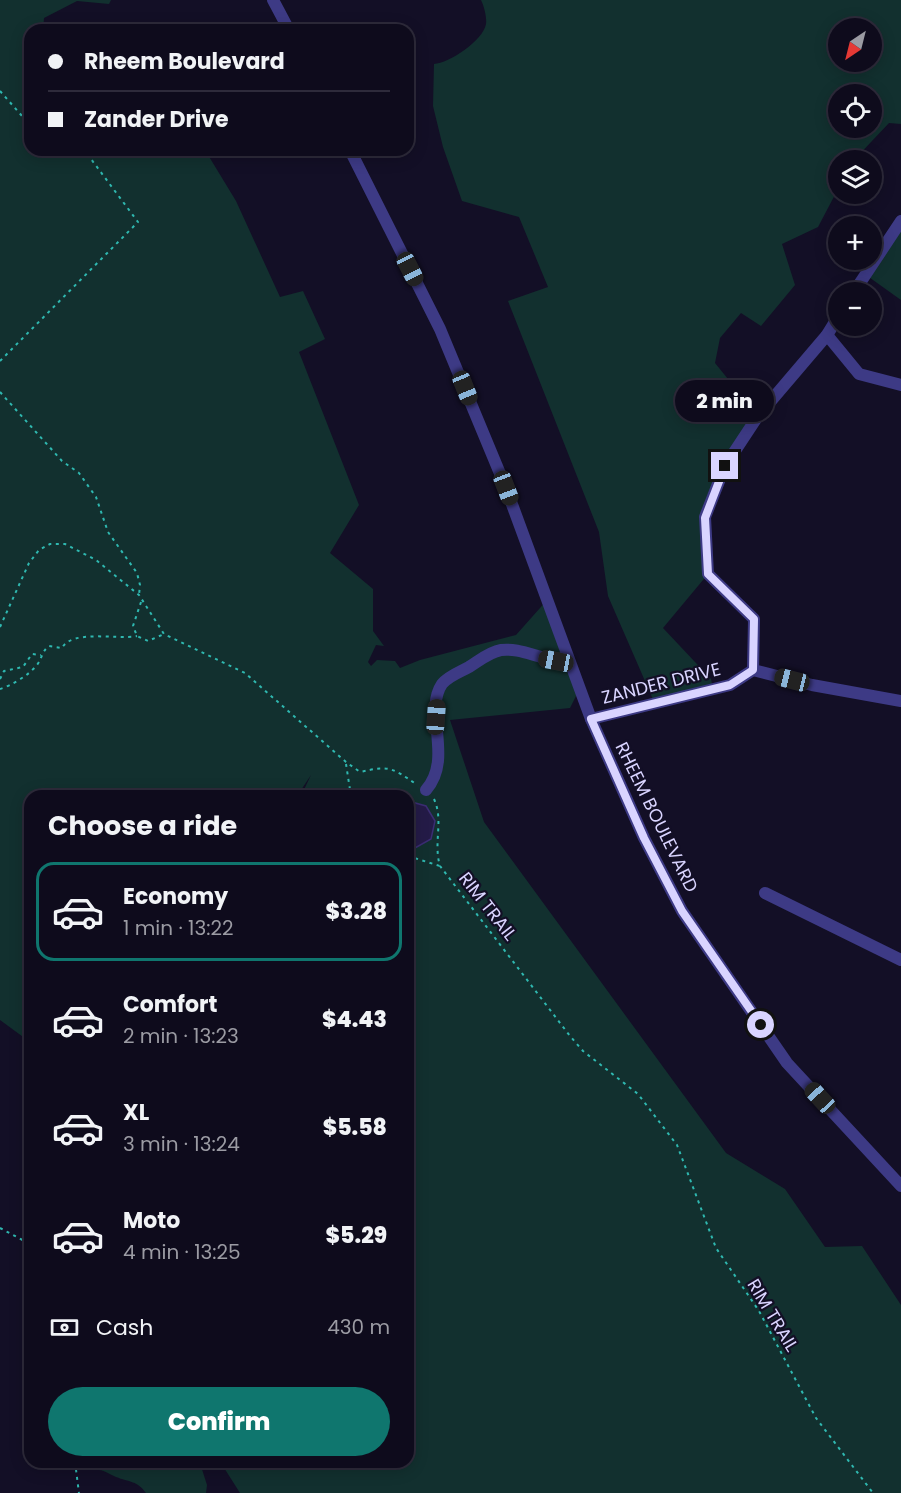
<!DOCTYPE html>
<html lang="en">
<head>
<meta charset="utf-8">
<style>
  :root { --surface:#0e0b1c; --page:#171425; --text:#f1f3f6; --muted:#9b9ba3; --line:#2e2b3b; --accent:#0f766e }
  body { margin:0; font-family:Poppins,sans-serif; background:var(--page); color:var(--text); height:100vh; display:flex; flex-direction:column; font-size:22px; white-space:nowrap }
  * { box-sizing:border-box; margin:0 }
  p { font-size:20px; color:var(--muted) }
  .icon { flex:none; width:33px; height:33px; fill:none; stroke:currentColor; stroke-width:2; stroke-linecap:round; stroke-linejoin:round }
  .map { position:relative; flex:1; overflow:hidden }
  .side { position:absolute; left:24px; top:790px; width:390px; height:678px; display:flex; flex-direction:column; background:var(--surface); border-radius:18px; box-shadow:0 3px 15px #0003,0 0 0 2px var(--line) }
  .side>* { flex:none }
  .guide { position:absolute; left:24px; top:24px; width:390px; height:132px; border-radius:18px; box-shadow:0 3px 15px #0003,0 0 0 2px var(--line); display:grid; align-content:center; height:132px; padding:0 24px; background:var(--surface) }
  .needle { width:39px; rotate:215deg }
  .buttons { position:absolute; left:828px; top:18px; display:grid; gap:12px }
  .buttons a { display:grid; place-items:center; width:54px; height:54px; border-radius:50%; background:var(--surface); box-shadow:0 3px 15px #0003,0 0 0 2px var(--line); font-size:30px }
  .end { position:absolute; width:27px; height:27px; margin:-14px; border:8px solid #d9d4ff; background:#111; box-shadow:0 0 0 3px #111 }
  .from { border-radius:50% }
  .bubble { position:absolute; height:42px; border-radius:21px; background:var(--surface); box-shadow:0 3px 15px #0003,0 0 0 2px var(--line); font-size:20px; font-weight:800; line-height:42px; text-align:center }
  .car { position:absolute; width:18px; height:36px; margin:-18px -9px; border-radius:8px; box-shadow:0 0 4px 2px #0007; background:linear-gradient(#222 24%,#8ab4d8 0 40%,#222 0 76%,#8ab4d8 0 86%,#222 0) }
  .guide b { display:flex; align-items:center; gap:21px; height:57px; font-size:22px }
  .guide b+b { border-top:2px solid var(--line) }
  .guide i { width:15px; height:15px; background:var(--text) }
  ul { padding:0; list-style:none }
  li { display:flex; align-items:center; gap:18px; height:99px; margin:0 12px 9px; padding:0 12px; border:3px solid transparent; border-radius:18px }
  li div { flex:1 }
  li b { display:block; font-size:22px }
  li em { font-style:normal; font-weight:800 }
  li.current { border-color:var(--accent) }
  li>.icon { width:54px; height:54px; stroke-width:1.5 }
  h2 { padding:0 24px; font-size:27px; line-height:72px }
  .pay { display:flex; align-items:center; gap:15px; height:66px; padding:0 24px; font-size:22px }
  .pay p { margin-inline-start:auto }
  .button { display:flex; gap:12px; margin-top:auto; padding:12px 24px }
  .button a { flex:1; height:69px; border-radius:36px; background:var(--accent); color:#fff; font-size:24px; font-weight:800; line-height:69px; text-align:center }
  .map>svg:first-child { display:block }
  .green { fill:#12302f; fill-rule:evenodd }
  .building { fill:#241b47; stroke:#3b2d73; stroke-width:1.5 }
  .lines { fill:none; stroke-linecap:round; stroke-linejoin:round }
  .path { stroke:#2fb8b0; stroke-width:2; stroke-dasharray:3 4.5; stroke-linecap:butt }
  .minor { stroke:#3d3a85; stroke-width:12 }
  .route { stroke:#d9d4ff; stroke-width:8 }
  .labels { text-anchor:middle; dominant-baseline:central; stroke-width:4.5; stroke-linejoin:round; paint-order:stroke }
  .street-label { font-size:18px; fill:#d9d4ff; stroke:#130f26 }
</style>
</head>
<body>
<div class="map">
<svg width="901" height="1493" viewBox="0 0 901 1493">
  <rect width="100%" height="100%" fill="#130f26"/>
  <g class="green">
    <polygon points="0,0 111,0 109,4 77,1 44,18 43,30 30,30 30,150 205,150 236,201 280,297 303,291 325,339 299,352 359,505 330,553 373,589 373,631 384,646 376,645 368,662 371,666 377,660 395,661 400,668 420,660 516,635 548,599 579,690 570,708 450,720 484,822 726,1153 785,1189 825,1247 862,1246 901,1305 901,1493 240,1493 221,1463 408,1462 408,796 301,796 311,775 297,796 30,796 30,1042 0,1020"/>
    <path d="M481,0h420v124l-12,-1 -35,37h-16v29l-20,38 -36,17 13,41 -34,41 -20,-13 -21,25 -5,25 43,53 -33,50 -20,51 3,57 -45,54 48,51 2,10 -58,15 -47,-108 -9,-64 -91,-231 40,-14 -29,-70 -57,-16 -19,-54 -10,-41 1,-42c15,-1 49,-23 52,-40 1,-6 -2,-18 -5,-24zM838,28h34v34h-34zM838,94h34v34h-34z"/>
    <polygon points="901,221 901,300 866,275"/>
    <path d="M93,1462l107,1 7,22 -1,8h-60c-8,-12 -17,-11 -30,-16 -10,-4 -12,-8 -24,-7l-2,-5z"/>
  </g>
  <polygon class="building" points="408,801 426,806 435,821 431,839 415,848 408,848"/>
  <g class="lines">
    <g class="path">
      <polyline points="0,91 22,116 30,116"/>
      <polyline points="0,361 138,222 88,155 79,150"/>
      <polyline points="0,392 62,461 79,473 96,497 108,532 137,573 140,585 139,595"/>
      <polyline points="141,602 133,626 137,636 148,641 164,634"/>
      <path d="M0,627l29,-64 10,-13 11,-6h15l31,16 43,35 25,39 81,39 101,89 14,10c30,-7 32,-4 56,12"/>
      <polyline points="0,679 4,671 23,667 32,654 41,655"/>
      <path d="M0,689c10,-3 28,-13 36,-23 6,-6 5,-14 13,-20l13,2c10,-19 56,-8 75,-12"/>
      <polyline points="346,764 351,796"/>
      <path d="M434,799c10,22 -1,43 6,67l130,170 13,15 55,43 39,51 39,103 43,63 57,107 57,75"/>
      <polyline points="408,856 440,866"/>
      <polyline points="0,1228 30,1244"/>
      <polyline points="75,1462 79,1493"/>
    </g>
    <g class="minor">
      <polyline points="273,0 289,30"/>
      <polyline points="348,30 348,29"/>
      <polyline points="350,150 440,329 506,488 591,719 644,838 682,911 787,1063 901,1186"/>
      <polyline points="854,292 901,221"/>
      <polyline points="827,335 859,374 901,385"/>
      <polyline points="753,670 812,685 901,701"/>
      <polyline points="591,719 730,685 753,670 754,619 708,574 705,517 725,466 758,416 827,335 838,317"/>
      <path d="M426,790c28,-32 -3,-78 16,-106 6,-8 18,-12 27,-17 10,-6 20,-15 32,-17 22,-3 43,13 67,10"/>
      <polyline points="765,893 901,960"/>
    </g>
  </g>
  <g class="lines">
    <polyline class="route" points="725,466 705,518 708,574 754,619 753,670 730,685 591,719 644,838 682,911 761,1025"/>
  </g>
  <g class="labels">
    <g class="street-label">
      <text transform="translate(661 683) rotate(-14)">ZANDER DRIVE</text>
      <text transform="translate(657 817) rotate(64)">RHEEM BOULEVARD</text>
      <text transform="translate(488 906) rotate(52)">RIM TRAIL</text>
      <text transform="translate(773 1315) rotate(59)">RIM TRAIL</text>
    </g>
  </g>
</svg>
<div class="buttons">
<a><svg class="needle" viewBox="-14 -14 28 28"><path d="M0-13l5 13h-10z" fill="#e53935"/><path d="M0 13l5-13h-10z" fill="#9b9ba3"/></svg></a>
<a><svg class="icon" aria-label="locate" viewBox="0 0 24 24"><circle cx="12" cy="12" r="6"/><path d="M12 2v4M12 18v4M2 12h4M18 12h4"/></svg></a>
<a><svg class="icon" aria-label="layers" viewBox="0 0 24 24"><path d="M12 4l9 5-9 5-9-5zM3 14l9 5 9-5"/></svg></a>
<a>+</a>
<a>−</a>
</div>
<i class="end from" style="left:761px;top:1025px"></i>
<i class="end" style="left:725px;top:466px"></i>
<div class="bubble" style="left:675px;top:380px;width:99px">2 min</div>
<i class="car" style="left:410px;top:269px;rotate:153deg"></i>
<i class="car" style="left:465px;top:388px;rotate:158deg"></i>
<i class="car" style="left:506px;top:488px;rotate:159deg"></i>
<i class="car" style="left:556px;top:661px;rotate:281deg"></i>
<i class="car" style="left:792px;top:680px;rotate:284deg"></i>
<i class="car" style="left:436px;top:717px;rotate:4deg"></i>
<i class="car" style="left:820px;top:1098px;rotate:317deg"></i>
<div class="guide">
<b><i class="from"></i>Rheem Boulevard</b>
<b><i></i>Zander Drive</b>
</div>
<section class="side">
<h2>Choose a ride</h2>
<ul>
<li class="current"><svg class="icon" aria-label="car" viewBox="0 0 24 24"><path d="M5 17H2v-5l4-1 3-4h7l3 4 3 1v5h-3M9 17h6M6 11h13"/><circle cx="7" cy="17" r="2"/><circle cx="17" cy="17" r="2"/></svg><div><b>Economy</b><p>1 min · 13:22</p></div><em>$3.28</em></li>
<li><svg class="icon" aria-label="car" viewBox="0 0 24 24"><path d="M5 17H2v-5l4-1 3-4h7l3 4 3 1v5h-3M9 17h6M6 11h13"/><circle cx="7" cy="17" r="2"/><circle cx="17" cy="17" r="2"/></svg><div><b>Comfort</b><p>2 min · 13:23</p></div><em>$4.43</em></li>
<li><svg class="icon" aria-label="car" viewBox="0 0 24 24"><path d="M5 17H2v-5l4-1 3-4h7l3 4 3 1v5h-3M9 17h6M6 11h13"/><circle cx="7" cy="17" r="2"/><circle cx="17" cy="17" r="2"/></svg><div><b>XL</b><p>3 min · 13:24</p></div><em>$5.58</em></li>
<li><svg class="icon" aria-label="car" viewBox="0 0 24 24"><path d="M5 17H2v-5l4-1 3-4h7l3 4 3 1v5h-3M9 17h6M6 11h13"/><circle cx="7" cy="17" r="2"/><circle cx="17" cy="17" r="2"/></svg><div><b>Moto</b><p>4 min · 13:25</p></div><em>$5.29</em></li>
</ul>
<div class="pay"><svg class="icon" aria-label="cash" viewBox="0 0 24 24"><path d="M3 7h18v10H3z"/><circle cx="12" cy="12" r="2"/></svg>Cash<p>430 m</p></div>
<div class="button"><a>Confirm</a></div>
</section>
</div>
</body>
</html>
